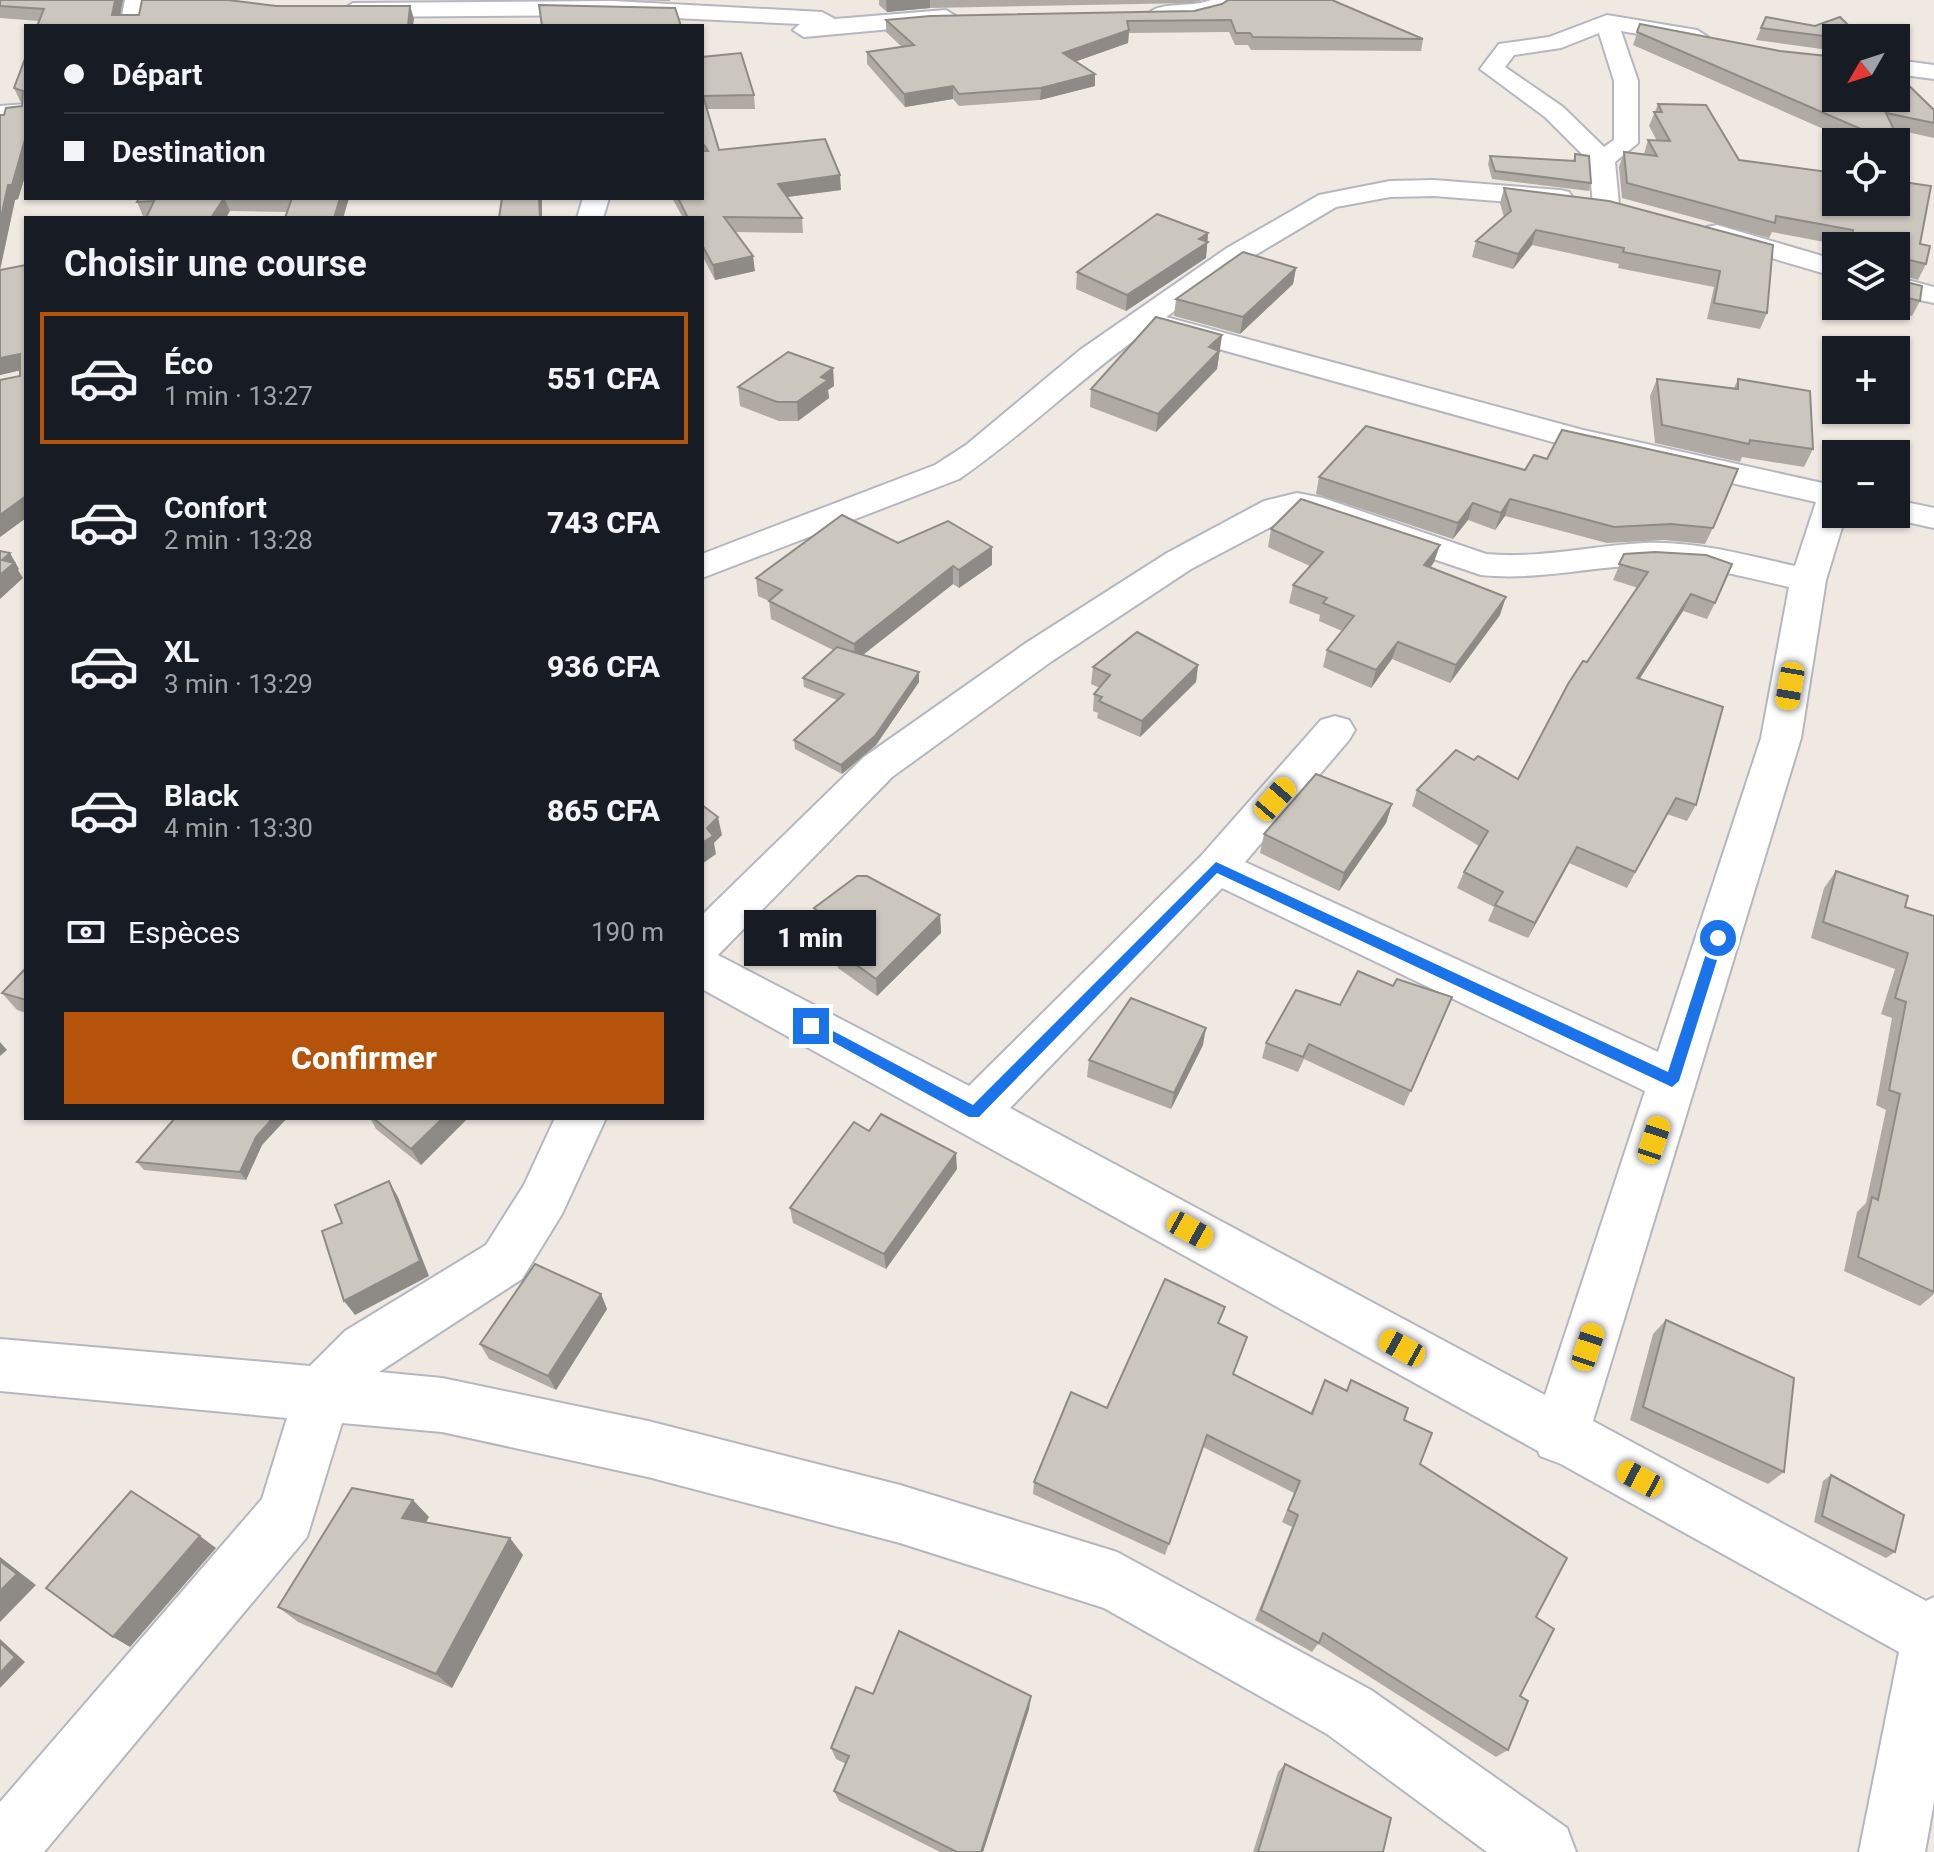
<!DOCTYPE html>
<html lang="fr">
<head>
<meta charset="utf-8">
<style>
  :root { --surface:#171b24; --page:#242831; --text:#f1f3f6; --muted:#9ea1a6; --line:#363941; --accent:#b45309 }
  body { margin:0; font-family:Roboto,sans-serif; background:var(--page); color:var(--text); height:100vh; display:flex; flex-direction:column; font-size:30px; white-space:nowrap }
  * { box-sizing:border-box; margin:0 }
  p { font-size:26px; color:var(--muted) }
  .icon { flex:none; width:44px; height:44px; fill:none; stroke:currentColor; stroke-width:2; stroke-linecap:round; stroke-linejoin:round }
  .map { position:relative; flex:1; overflow:hidden }
  .side { position:absolute; left:24px; top:216px; width:680px; height:904px; display:flex; flex-direction:column; background:var(--surface); border-radius:0px; box-shadow:0 2px 6px #0004 }
  .side>* { flex:none }
  .guide { position:absolute; left:24px; top:24px; width:680px; height:176px; border-radius:0px; box-shadow:0 2px 6px #0004; display:grid; align-content:center; height:176px; padding:0 40px; background:var(--surface) }
  .needle { width:52px; rotate:231deg }
  .fabs { position:absolute; left:1822px; top:24px; display:grid; gap:16px }
  .fabs a { display:grid; place-items:center; width:88px; height:88px; border-radius:0px; background:var(--surface); box-shadow:0 2px 6px #0004; font-size:40px }
  .end { position:absolute; width:36px; height:36px; margin:-18px; border:10px solid #1a73e8; background:#fff; box-shadow:0 0 0 4px #fff }
  .from { border-radius:50% }
  .bubble { position:absolute; height:56px; border-radius:0px; background:var(--surface); box-shadow:0 2px 6px #0004; font-size:26px; font-weight:800; line-height:56px; text-align:center }
  .car { position:absolute; width:24px; height:48px; margin:-24px -12px; border-radius:10px; box-shadow:0 0 6px 2px #0007; background:linear-gradient(#f5c518 24%,#345 0 40%,#f5c518 0 76%,#345 0 86%,#f5c518 0) }
  .guide b { display:flex; align-items:center; gap:28px; height:76px; font-size:30px }
  .guide b+b { border-top:2px solid var(--line) }
  .guide i { width:20px; height:20px; background:var(--text) }
  ul { padding:0; list-style:none }
  li { display:flex; align-items:center; gap:24px; height:132px; margin:0 16px 12px; padding:0 24px; border:4px solid transparent; border-radius:0px }
  li div { flex:1 }
  li b { display:block; font-size:30px }
  li em { font-style:normal; font-weight:800 }
  li.active { border-color:var(--accent) }
  li>.icon { width:72px; height:72px; stroke-width:1.5 }
  h2 { padding:0 40px; font-size:36px; line-height:96px }
  .pay { display:flex; align-items:center; gap:20px; height:88px; padding:0 40px; font-size:30px }
  .pay p { margin-inline-start:auto }
  .button { display:flex; gap:16px; margin-top:auto; padding:16px 40px }
  .button a { flex:1; height:92px; border-radius:0px; background:var(--accent); color:#fff; font-size:32px; font-weight:800; line-height:92px; text-align:center }
  .map>svg:first-child { display:block }
  .lines { fill:none; stroke-linecap:round; stroke-linejoin:round }
  .street-casing { stroke:#b4b7c1; stroke-width:4 }
  .street { fill:#fff; fill-rule:evenodd }
  .wall { fill:#afaba4 }
  .shaded-wall { fill:#8e8b86 }
  .building { fill:#cbc7bf; stroke:#8e8b86; stroke-width:2 }
  .route { fill:#1a73e8 }
</style>
</head>
<body>
<div class="map">
<svg width="1934" height="1852" viewBox="0 0 1934 1852">
  <rect width="100%" height="100%" fill="#efe9e1"/>
  <g class="lines">
    <g class="street-casing">
      <g id="street">
        <polygon points="125,0 147,0 142,26 120,26"/>
        <path d="M1211,0h26c-13,16 -75,31 -89,14 11,-13 45,-6 63,-14z"/>
        <polygon points="613,1 822,12 835,19 946,10 957,17 946,24 804,37 793,30 800,24 613,15 353,17 342,10 353,3"/>
        <path d="M1607,15l90,15 11,7 -11,7 -76,-13 17,50v62l-23,19 4,43 -4,6h-18l-4,-6 -4,-44 -44,-44 -65,-48 19,-25 50,-7zM1599,33l15,48v59l-10,7 -41,-40 -58,-40 9,-12 47,-7z"/>
        <polygon points="1896,60 1934,65 1934,79 1896,74"/>
        <polygon points="26,104 26,118 0,120 0,106"/>
        <path d="M1434,180l126,10 9,2 4,6 -4,6 -9,2 -126,-10 -44,1 -54,10 -89,53 -81,57 417,113 253,56v28h10l-20,66 -25,158 -208,683 333,180 8,-4v205l-9,50h-66l40,-200 -338,-188 -21,-8 -2,-5 -836,-462v-74l162,-158 162,-114 141,-90 97,-52 33,-8 26,5 163,56c52,5 105,-8 158,-11 52,-2 101,12 151,23l21,-64 -249,-56 -413,-115 -3,-3c-67,47 -125,105 -192,151l-257,99v-24l233,-89 31,-20 114,-95 147,-102 92,-53 71,-14zM1297,513l184,62c56,6 111,-9 167,-10 49,-1 94,11 141,22l-28,151 -103,314 -413,-190 104,-122 6,-10 -6,-10 -14,-4 -14,4 -120,136 -232,230 -251,-131 174,-178 160,-116 139,-92zM1222,888l423,203 -100,304 -535,-287z"/>
        <polygon points="583,198 609,198 603,218 577,218"/>
        <polygon points="1717,225 1836,260 1836,277 1707,239 1703,233 1707,227"/>
        <polygon points="1896,277 1934,287 1934,303 1896,295"/>
        <polygon points="1896,500 1934,508 1934,528 1884,517 1882,514 1896,514"/>
        <polygon points="555,1118 606,1118 562,1214 522,1279 379,1372 442,1378 648,1421 900,1485 1117,1552 1371,1690 1567,1828 1576,1852 1487,1852 1327,1734 1104,1608 900,1543 648,1477 442,1432 342,1423 307,1537 44,1852 0,1852 0,1802 262,1499 287,1418 0,1391 0,1339 310,1366 345,1331 486,1245 524,1185"/>
      </g>
    </g>
    <use href="#street" class="street"/>
  </g>
  <g class="wall">
    <polygon points="0,0 123,0 120,15 139,15 276,6 410,6 414,19 39,21 0,18"/>
    <polygon points="628,0 670,0 670,1"/>
    <polygon points="879,0 1202,0 1192,3 930,8 887,12 879,5"/>
    <polygon points="1194,11 1423,39 1421,51 1251,50 1248,45 1235,45 1229,32 1129,33 1128,43 1076,61 1095,86 1040,100 959,106 953,99 905,107 867,64 867,52 902,47 886,32 886,20"/>
    <polygon points="1640,24 1934,123 1934,138 1894,129 1902,147 1896,160 1896,142 1853,142 1633,45"/>
    <polygon points="1761,28 1836,38 1836,51 1756,40"/>
    <polygon points="26,56 26,173 18,199 15,200 0,270 26,265 26,518 0,537 0,380 20,376 20,370 0,375 0,115 4,115 22,106 22,102 20,101 14,88"/>
    <polygon points="702,57 754,95 755,109 707,109 719,150 841,190 787,197 802,218 803,233 735,232 755,271 715,280 702,255 702,218 683,218 672,198 702,198"/>
    <polygon points="1658,104 1739,160 1920,244 1926,264 1918,280 1901,275 1902,281 1920,301 1912,316 1865,306 1896,306 1896,246 1846,246 1772,232 1769,238 1622,198 1619,167 1624,152 1644,154 1648,140 1657,141 1649,126"/>
    <polygon points="1575,154 1591,183 1589,191 1492,179 1488,164 1490,156 1573,161"/>
    <polygon points="1504,188 1773,245 1767,313 1760,329 1707,319 1714,287 1618,268 1619,264 1532,245 1513,269 1472,257 1476,241 1504,217 1500,203"/>
    <polygon points="139,198 349,198 343,218 285,218 287,212 230,211 143,216 137,202"/>
    <polygon points="1208,233 1206,258 1126,311 1076,289 1077,272"/>
    <polygon points="1296,268 1293,284 1240,334 1174,316 1176,299"/>
    <polygon points="1222,335 1217,369 1156,432 1090,407 1091,389"/>
    <polygon points="833,368 834,386 828,390 829,398 798,421 779,421 740,406 738,387"/>
    <polygon points="1657,379 1734,388 1738,379 1813,449 1804,467 1742,457 1740,462 1655,443 1650,396"/>
    <polygon points="1366,426 1713,528 1705,544 1664,540 1607,543 1505,516 1495,530 1468,520 1453,539 1316,494 1319,477"/>
    <polygon points="1271,529 1434,562 1431,567 1500,615 1450,683 1392,659 1371,688 1323,667 1327,650 1342,631 1319,621 1320,615 1289,603 1293,585 1310,566 1268,547"/>
    <polygon points="898,543 992,547 992,565 959,588 953,584 863,655 919,672 919,682 876,745 842,774 795,749 794,740 837,700 804,687 803,678 833,650 771,619 769,601 758,596 756,578"/>
    <polygon points="1624,554 1715,603 1707,619 1683,611 1639,679 1696,805 1687,821 1667,814 1627,888 1569,863 1528,938 1488,921 1494,907 1457,888 1464,872 1479,846 1412,806 1417,790 1474,760 1518,779 1587,662 1638,588 1613,580"/>
    <polygon points="1198,665 1196,682 1140,737 1097,718 1098,713 1093,711 1094,694 1100,688 1091,684 1093,667"/>
    <polygon points="1392,804 1386,823 1339,891 1260,853 1264,834"/>
    <polygon points="1836,871 1905,907 1934,916 1934,1294 1920,1306 1844,1271 1857,1212 1866,1203 1886,1110 1876,1105 1892,1018 1881,1014 1895,969 1811,938 1824,888"/>
    <polygon points="814,908 940,915 941,933 877,996 838,968 836,950 839,943 816,926"/>
    <polygon points="26,968 26,1013 17,1010 2,993"/>
    <polygon points="1393,986 1452,997 1404,1106 1304,1059 1298,1072 1262,1058 1266,1043 1340,1005"/>
    <polygon points="1203,1045 1171,1109 1087,1077 1089,1060"/>
    <polygon points="175,1118 287,1118 262,1145 246,1180 144,1170 137,1162"/>
    <polygon points="370,1118 468,1118 421,1165 376,1129"/>
    <polygon points="869,1131 957,1169 886,1269 793,1223 790,1208"/>
    <polygon points="601,1294 607,1309 556,1390 489,1359 480,1344"/>
    <polygon points="1666,1320 1784,1472 1768,1484 1630,1420 1653,1334"/>
    <polygon points="1219,1324 1233,1375 1310,1414 1325,1380 1346,1390 1351,1380 1404,1420 1420,1464 1536,1617 1508,1750 1496,1757 1318,1644 1312,1652 1255,1620 1292,1527 1282,1522 1294,1493 1203,1447 1165,1555 1033,1494 1034,1482 1107,1408"/>
    <polygon points="1831,1475 1895,1552 1886,1558 1814,1522 1823,1481"/>
    <polygon points="429,1517 426,1522 523,1555 452,1688 298,1622 278,1607"/>
    <polygon points="873,1694 1031,1696 1029,1709 983,1852 940,1852 839,1801 834,1791 846,1764 836,1759 831,1748"/>
    <polygon points="1285,1764 1383,1852 1253,1852 1278,1772"/>
  </g>
  <g class="shaded-wall">
    <polygon points="115,0 123,0 118,26 112,15"/>
    <polygon points="886,0 930,0 930,8 887,12"/>
    <polygon points="410,6 414,19 413,26 408,26"/>
    <polygon points="1129,30 1128,43 1063,66 1063,53"/>
    <polygon points="1095,74 1095,86 1040,100 1041,88"/>
    <polygon points="953,86 953,99 905,107 904,94"/>
    <polygon points="26,136 26,173 18,199 15,200 0,270 0,222 8,185"/>
    <polygon points="840,175 841,190 779,198 778,184"/>
    <polygon points="224,198 230,211 226,218 211,218"/>
    <polygon points="340,198 349,198 343,218 334,218"/>
    <polygon points="539,198 542,198 542,218 540,218"/>
    <polygon points="1536,230 1532,245 1513,269 1518,254"/>
    <polygon points="1208,233 1206,258 1126,311 1127,295"/>
    <polygon points="753,256 755,271 715,280 713,265"/>
    <polygon points="1296,268 1293,284 1240,334 1243,317"/>
    <polygon points="1222,335 1217,369 1156,432 1158,414 1209,347"/>
    <polygon points="20,354 26,369 0,375 0,358"/>
    <polygon points="833,368 834,386 828,390 829,398 798,421 797,402 821,377"/>
    <polygon points="26,496 26,518 0,537 0,515"/>
    <polygon points="1510,499 1505,516 1495,530 1501,513"/>
    <polygon points="1473,503 1468,520 1453,539 1458,523"/>
    <polygon points="1440,545 1434,562 1419,582 1424,565"/>
    <polygon points="992,547 992,565 959,588 959,570"/>
    <polygon points="10,553 19,569 18,570 23,578 0,599 0,575 2,560"/>
    <polygon points="953,566 953,584 855,661 854,644"/>
    <polygon points="1691,594 1683,611 1630,694 1637,678"/>
    <polygon points="1506,597 1500,615 1450,683 1456,665"/>
    <polygon points="1398,642 1392,659 1371,688 1376,670"/>
    <polygon points="1198,665 1196,682 1140,737 1142,721"/>
    <polygon points="919,672 919,682 876,745 842,774 841,765"/>
    <polygon points="1392,804 1386,823 1339,891 1344,873"/>
    <polygon points="718,817 722,835 714,843 716,854 702,864 702,843 707,828"/>
    <polygon points="1577,847 1569,863 1528,938 1535,923"/>
    <polygon points="940,915 941,933 877,996 876,979"/>
    <polygon points="1206,1028 1203,1045 1171,1109 1174,1093"/>
    <polygon points="0,1042 7,1050 0,1056"/>
    <polygon points="273,1118 287,1118 262,1145 246,1180 240,1172 256,1137"/>
    <polygon points="443,1118 468,1118 421,1165 411,1149"/>
    <polygon points="956,1153 957,1169 886,1269 884,1254"/>
    <polygon points="389,1181 398,1197 429,1276 355,1315 344,1301"/>
    <polygon points="601,1294 607,1309 556,1390 548,1376"/>
    <polygon points="413,1500 429,1517 418,1535 402,1518"/>
    <polygon points="200,1536 216,1548 130,1647 113,1637"/>
    <polygon points="510,1538 523,1555 452,1688 436,1674"/>
    <polygon points="0,1557 36,1585 0,1622"/>
    <polygon points="0,1639 25,1662 0,1688"/>
    <polygon points="1031,1696 1029,1709 983,1852 981,1852"/>
  </g>
  <g class="building">
    <polygon points="0,0 115,0 112,15 139,15 142,0 228,0 276,6 410,6 408,26 37,26 44,9 0,6"/>
    <polygon points="1228,0 1332,0 1423,39 1253,37 1250,33 1236,33 1231,20 1127,21 1129,30 1063,53 1095,74 1041,88 959,94 953,86 904,94 867,52 914,45 886,20 930,16 1194,11 1222,4"/>
    <polygon points="539,5 675,8 681,26 542,26"/>
    <polygon points="1766,17 1815,26 1840,17 1861,38 1840,38 1761,28"/>
    <polygon points="1640,24 1780,51 1836,57 1836,98 1896,98 1896,73 1934,110 1934,123 1886,113 1902,147 1896,144 1896,142 1891,142 1637,32"/>
    <polygon points="741,53 754,95 703,96 719,150 825,139 840,175 778,184 802,218 724,217 753,256 713,265 702,245 702,218 688,218 678,198 702,198 702,151 708,151 702,142 702,57"/>
    <polygon points="26,56 26,136 12,185 8,185 0,222 0,115 4,115 6,108 22,106 23,91 14,88"/>
    <polygon points="1658,104 1706,105 1739,160 1836,173 1836,202 1896,202 1896,181 1931,186 1920,244 1930,246 1926,264 1905,259 1901,262 1902,281 1922,286 1920,301 1896,295 1896,246 1853,246 1853,230 1776,216 1775,223 1627,183 1624,152 1657,156 1648,140 1670,141 1654,112 1662,112"/>
    <polygon points="1575,154 1589,156 1591,183 1495,171 1490,156 1575,161"/>
    <polygon points="1504,188 1609,201 1773,245 1767,313 1714,303 1720,271 1623,252 1624,248 1536,230 1518,254 1476,241 1511,211"/>
    <polygon points="139,198 224,198 211,218 146,218 154,201 137,202"/>
    <polygon points="283,198 340,198 334,218 285,218 292,198"/>
    <polygon points="502,198 539,198 540,218 499,218"/>
    <polygon points="1157,214 1208,233 1199,239 1208,242 1127,295 1077,272"/>
    <polygon points="1243,252 1296,268 1243,317 1176,299"/>
    <polygon points="26,265 26,496 0,515 0,380 20,376 20,354 0,358 0,270"/>
    <polygon points="1156,317 1222,335 1209,347 1219,351 1158,414 1091,389"/>
    <polygon points="788,352 833,368 821,377 828,380 797,402 777,402 738,387"/>
    <polygon points="1657,379 1738,389 1738,379 1810,391 1813,449 1750,440 1749,444 1662,425"/>
    <polygon points="1366,426 1525,470 1534,455 1547,459 1562,430 1738,469 1713,528 1671,524 1614,527 1510,499 1501,513 1473,503 1458,523 1319,477"/>
    <polygon points="1301,499 1440,545 1424,565 1506,597 1456,665 1398,642 1376,670 1327,650 1354,616 1323,603 1327,598 1293,585 1323,552 1271,529"/>
    <polygon points="842,515 898,543 948,521 992,547 959,570 953,566 854,644 769,601 782,590 756,578"/>
    <polygon points="0,551 10,553 2,560 14,563 0,575"/>
    <polygon points="1655,552 1706,555 1732,564 1715,603 1691,594 1637,678 1723,707 1696,805 1676,798 1635,872 1577,847 1535,923 1495,905 1503,892 1464,872 1488,831 1417,790 1456,750 1474,760 1478,756 1518,779 1568,684 1583,661 1587,662 1648,572 1619,564 1624,554"/>
    <polygon points="1137,632 1198,665 1142,721 1099,701 1102,697 1094,694 1110,675 1093,667"/>
    <polygon points="837,647 919,672 875,736 841,765 794,740 844,694 803,678"/>
    <polygon points="1316,774 1392,804 1344,873 1264,834"/>
    <polygon points="702,805 718,817 707,828 713,836 702,843"/>
    <polygon points="1836,871 1908,896 1905,907 1934,916 1934,1292 1858,1257 1872,1197 1878,1200 1900,1094 1889,1090 1906,1002 1895,998 1908,953 1823,922"/>
    <polygon points="857,876 867,876 940,915 876,979 836,950 845,931 814,908"/>
    <polygon points="26,968 26,1000 2,993"/>
    <polygon points="1358,971 1393,986 1397,979 1452,997 1411,1091 1309,1044 1303,1057 1266,1043 1296,990 1340,1005"/>
    <polygon points="1131,998 1206,1028 1174,1093 1089,1060"/>
    <polygon points="881,1114 956,1153 884,1254 790,1208 854,1122 869,1131"/>
    <polygon points="175,1118 273,1118 256,1137 240,1172 137,1162"/>
    <polygon points="373,1118 443,1118 411,1149"/>
    <polygon points="389,1181 420,1261 344,1301 322,1231 342,1223 335,1205"/>
    <polygon points="535,1264 601,1294 548,1376 480,1344"/>
    <polygon points="1165,1279 1225,1307 1218,1323 1247,1337 1233,1374 1312,1414 1325,1380 1347,1391 1351,1380 1408,1408 1404,1420 1432,1433 1420,1464 1567,1558 1536,1617 1554,1629 1520,1696 1528,1701 1508,1750 1323,1633 1319,1643 1261,1610 1298,1515 1288,1510 1300,1481 1207,1435 1169,1544 1034,1482 1071,1392 1107,1408"/>
    <polygon points="1666,1320 1794,1378 1784,1472 1643,1407"/>
    <polygon points="1831,1475 1904,1515 1895,1552 1822,1516"/>
    <polygon points="352,1488 413,1500 402,1518 510,1538 436,1674 278,1607"/>
    <polygon points="131,1491 200,1536 113,1637 46,1588"/>
    <polygon points="0,1561 17,1574 0,1591"/>
    <polygon points="899,1631 1031,1696 981,1852 957,1852 834,1791 849,1756 831,1748 856,1687 873,1694"/>
    <polygon points="0,1643 15,1657 0,1673"/>
    <polygon points="1285,1764 1391,1818 1383,1852 1258,1852"/>
  </g>
  <polygon class="route" points="1216,862 1668,1072 1711,938 1718,933 1724,938 1679,1081 1672,1087 1217,873 979,1117 969,1117 804,1026 811,1020 816,1022 973,1105"/>
</svg>
<div class="fabs">
<a><svg class="needle" viewBox="-14 -14 28 28"><path d="M0-13l5 13h-10z" fill="#e53935"/><path d="M0 13l5-13h-10z" fill="#9ea1a6"/></svg></a>
<a><svg class="icon" aria-label="locate" viewBox="0 0 24 24"><circle cx="12" cy="12" r="6"/><path d="M12 2v4M12 18v4M2 12h4M18 12h4"/></svg></a>
<a><svg class="icon" aria-label="layers" viewBox="0 0 24 24"><path d="M12 4l9 5-9 5-9-5zM3 14l9 5 9-5"/></svg></a>
<a>+</a>
<a>−</a>
</div>
<i class="end from" style="left:1718px;top:938px"></i>
<i class="end" style="left:811px;top:1026px"></i>
<div class="bubble" style="left:744px;top:910px;width:132px">1 min</div>
<i class="car" style="left:1790px;top:686px;rotate:190deg"></i>
<i class="car" style="left:1275px;top:799px;rotate:41deg"></i>
<i class="car" style="left:1654px;top:1140px;rotate:18deg"></i>
<i class="car" style="left:1190px;top:1230px;rotate:119deg"></i>
<i class="car" style="left:1588px;top:1347px;rotate:18deg"></i>
<i class="car" style="left:1402px;top:1348px;rotate:299deg"></i>
<i class="car" style="left:1640px;top:1479px;rotate:298deg"></i>
<div class="guide">
<b><i class="from"></i>Départ</b>
<b><i></i>Destination</b>
</div>
<section class="side">
<h2>Choisir une course</h2>
<ul>
<li class="active"><svg class="icon" aria-label="car" viewBox="0 0 24 24"><path d="M5 17H2v-5l4-1 3-4h7l3 4 3 1v5h-3M9 17h6M6 11h13"/><circle cx="7" cy="17" r="2"/><circle cx="17" cy="17" r="2"/></svg><div><b>Éco</b><p>1 min · 13:27</p></div><em>551 CFA</em></li>
<li><svg class="icon" aria-label="car" viewBox="0 0 24 24"><path d="M5 17H2v-5l4-1 3-4h7l3 4 3 1v5h-3M9 17h6M6 11h13"/><circle cx="7" cy="17" r="2"/><circle cx="17" cy="17" r="2"/></svg><div><b>Confort</b><p>2 min · 13:28</p></div><em>743 CFA</em></li>
<li><svg class="icon" aria-label="car" viewBox="0 0 24 24"><path d="M5 17H2v-5l4-1 3-4h7l3 4 3 1v5h-3M9 17h6M6 11h13"/><circle cx="7" cy="17" r="2"/><circle cx="17" cy="17" r="2"/></svg><div><b>XL</b><p>3 min · 13:29</p></div><em>936 CFA</em></li>
<li><svg class="icon" aria-label="car" viewBox="0 0 24 24"><path d="M5 17H2v-5l4-1 3-4h7l3 4 3 1v5h-3M9 17h6M6 11h13"/><circle cx="7" cy="17" r="2"/><circle cx="17" cy="17" r="2"/></svg><div><b>Black</b><p>4 min · 13:30</p></div><em>865 CFA</em></li>
</ul>
<div class="pay"><svg class="icon" aria-label="cash" viewBox="0 0 24 24"><path d="M3 7h18v10H3z"/><circle cx="12" cy="12" r="2"/></svg>Espèces<p>190 m</p></div>
<div class="button"><a>Confirmer</a></div>
</section>
</div>
</body>
</html>
